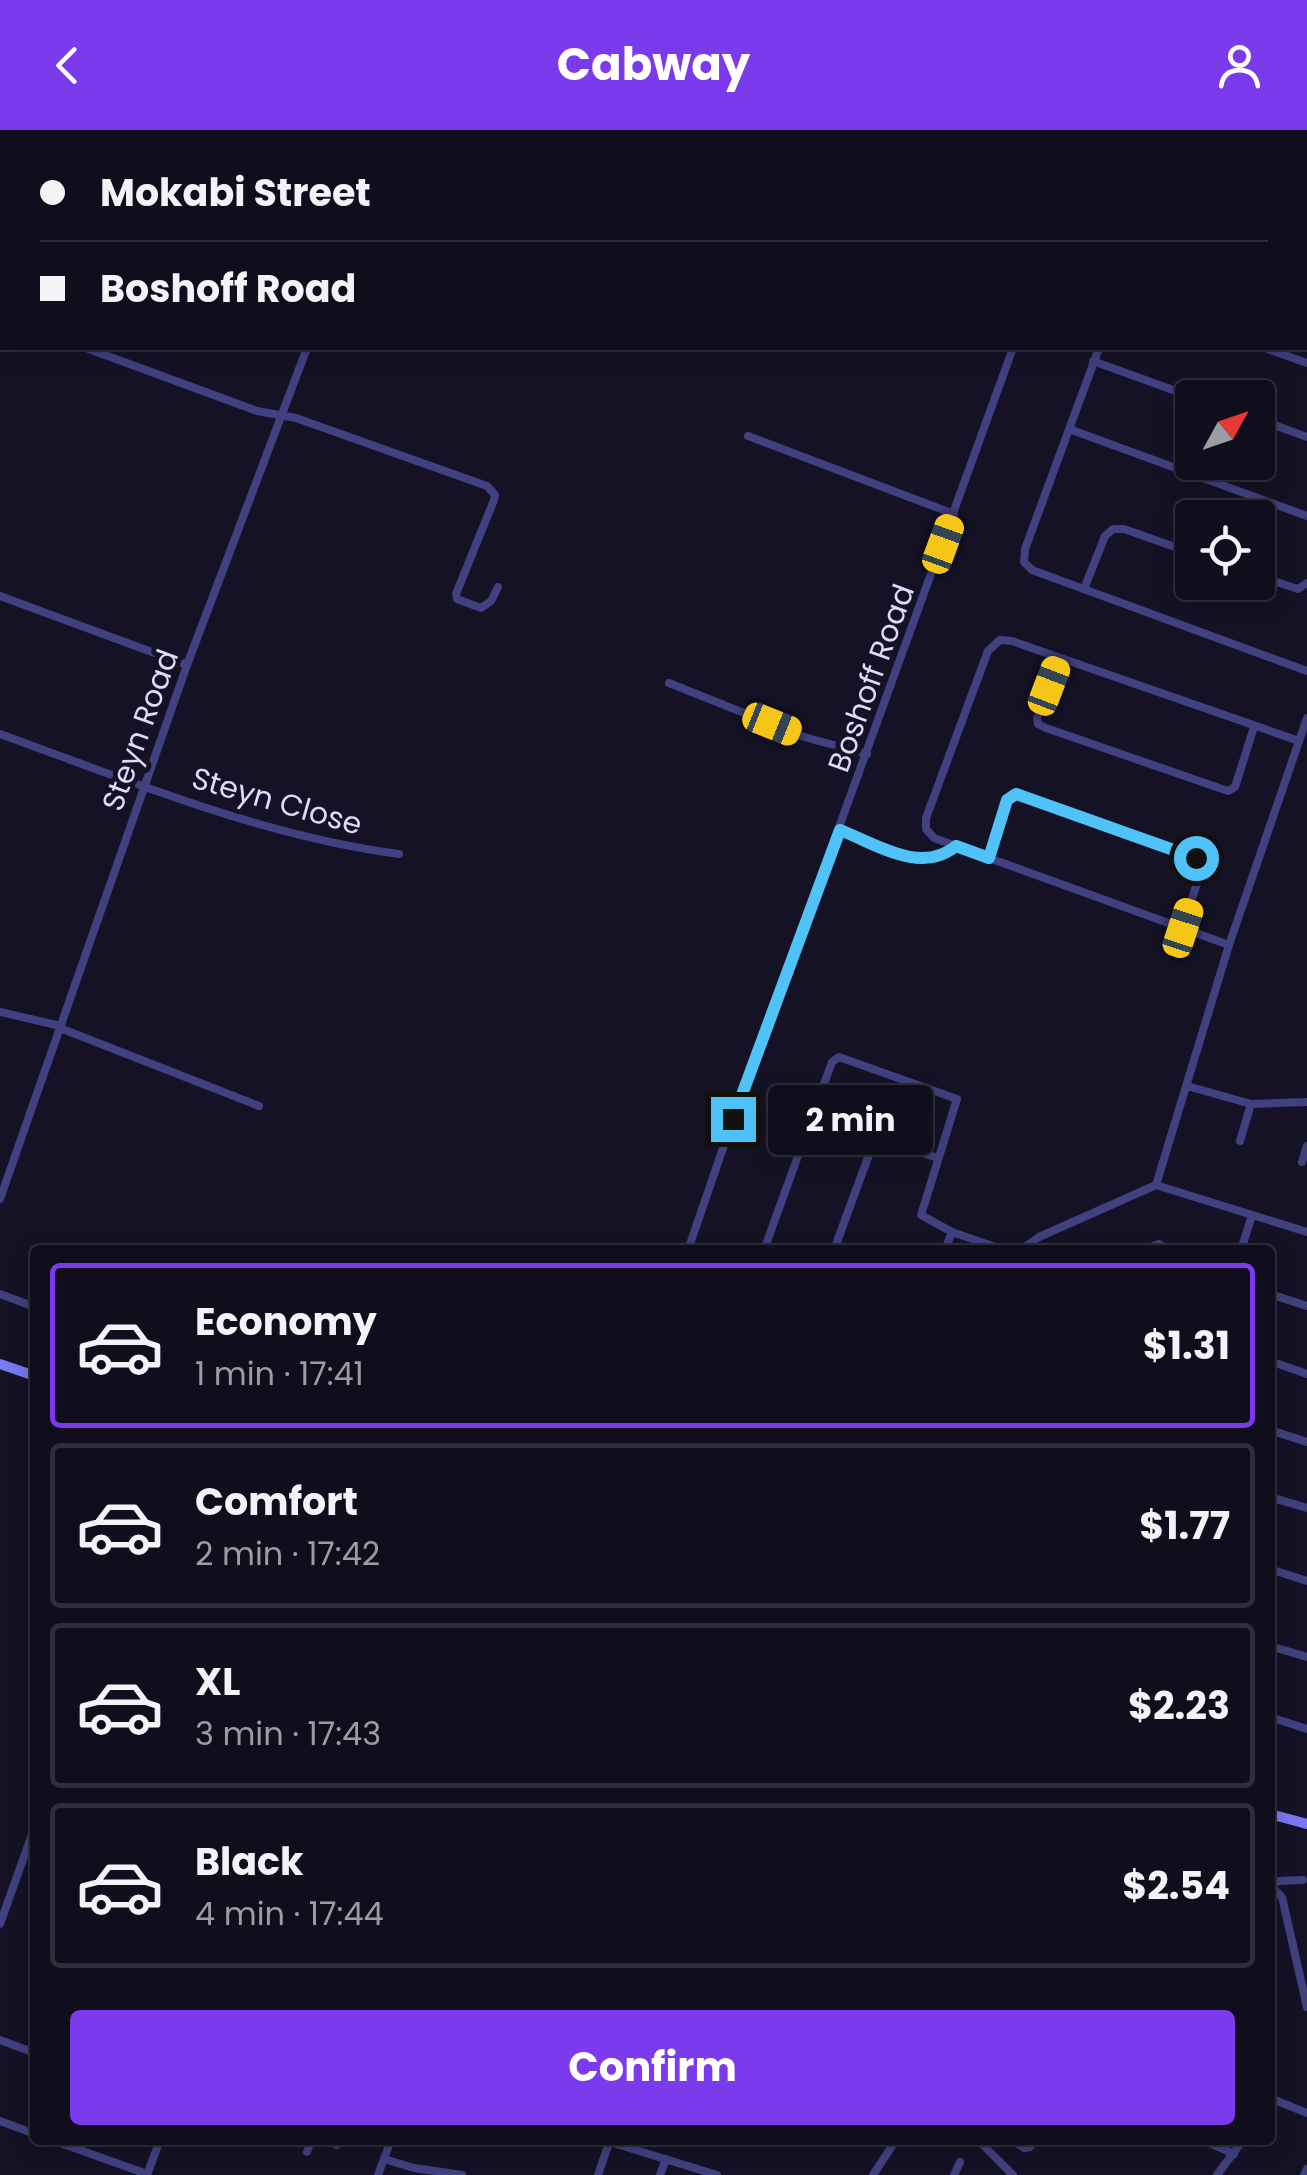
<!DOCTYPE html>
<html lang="en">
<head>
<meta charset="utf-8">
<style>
  :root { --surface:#100e1c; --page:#1e1c29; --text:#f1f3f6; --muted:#9c9ca3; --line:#302e3b; --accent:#7c3aed }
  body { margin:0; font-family:Poppins,sans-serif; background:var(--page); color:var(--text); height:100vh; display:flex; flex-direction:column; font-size:38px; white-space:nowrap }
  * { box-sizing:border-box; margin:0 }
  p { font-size:32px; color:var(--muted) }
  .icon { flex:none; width:55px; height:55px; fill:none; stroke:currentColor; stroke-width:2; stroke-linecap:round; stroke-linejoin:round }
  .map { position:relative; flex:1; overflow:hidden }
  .details { position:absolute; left:30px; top:1115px; width:1245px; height:900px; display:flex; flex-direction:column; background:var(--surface); border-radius:10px; box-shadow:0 5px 25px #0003,0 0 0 2px var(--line) }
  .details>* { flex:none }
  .top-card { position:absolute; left:0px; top:0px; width:1308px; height:220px; box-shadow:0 5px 25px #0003,0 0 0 2px var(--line); display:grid; align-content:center; height:220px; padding:0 40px; background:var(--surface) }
  .needle { width:65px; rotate:50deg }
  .buttons { position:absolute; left:1175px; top:250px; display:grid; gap:20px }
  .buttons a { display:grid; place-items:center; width:100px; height:100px; border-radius:10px; background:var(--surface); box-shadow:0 5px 25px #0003,0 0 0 2px var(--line); font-size:50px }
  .end { position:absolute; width:45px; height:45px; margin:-22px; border:12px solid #4fc3f7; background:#111; box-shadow:0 0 0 5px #111 }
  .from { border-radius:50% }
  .bubble { position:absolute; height:70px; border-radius:10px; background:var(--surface); box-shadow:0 5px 25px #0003,0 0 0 2px var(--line); font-size:32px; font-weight:700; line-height:70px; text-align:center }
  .car { position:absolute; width:30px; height:60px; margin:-30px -15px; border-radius:12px; box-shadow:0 0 8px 2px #0007; background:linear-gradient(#f5c518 24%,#345 0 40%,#f5c518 0 76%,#345 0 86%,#f5c518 0) }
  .top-card b { display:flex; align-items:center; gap:35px; height:95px; font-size:38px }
  .top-card b+b { border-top:2px solid var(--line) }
  .top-card i { width:25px; height:25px; background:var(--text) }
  ul { padding:18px 0 0; list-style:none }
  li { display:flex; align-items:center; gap:30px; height:165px; margin:0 20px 15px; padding:0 20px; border:5px solid var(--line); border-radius:10px }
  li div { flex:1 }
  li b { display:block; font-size:38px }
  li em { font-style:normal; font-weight:700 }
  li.current { border-color:var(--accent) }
  li>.icon { width:90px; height:90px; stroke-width:1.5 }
  .cta { display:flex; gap:20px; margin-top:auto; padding:20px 40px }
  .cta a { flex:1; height:115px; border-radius:10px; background:var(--accent); color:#fff; font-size:40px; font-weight:700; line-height:115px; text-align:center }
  header { display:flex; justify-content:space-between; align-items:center; height:130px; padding:0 40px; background:var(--accent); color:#fff; font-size:45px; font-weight:700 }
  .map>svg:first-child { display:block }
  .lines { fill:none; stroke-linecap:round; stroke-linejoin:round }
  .street { stroke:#414181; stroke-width:8 }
  .secondary { stroke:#7979f4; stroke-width:10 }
  .route { stroke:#4fc3f7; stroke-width:12 }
  .labels { text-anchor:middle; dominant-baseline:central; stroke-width:10; stroke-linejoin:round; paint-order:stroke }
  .street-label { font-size:30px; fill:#dddafc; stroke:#151226 }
</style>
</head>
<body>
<header><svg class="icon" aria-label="back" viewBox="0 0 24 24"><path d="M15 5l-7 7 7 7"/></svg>Cabway<svg class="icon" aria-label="person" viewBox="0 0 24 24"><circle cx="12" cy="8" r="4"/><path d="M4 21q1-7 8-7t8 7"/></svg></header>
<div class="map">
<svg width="1307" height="2045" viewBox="0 0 1307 2045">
  <rect width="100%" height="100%" fill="#151226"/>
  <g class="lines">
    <g class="street">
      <polyline points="301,0 308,2"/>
      <polyline points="657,0 663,2"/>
      <polyline points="1235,0 1238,2"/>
      <polyline points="385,2 386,0"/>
      <polyline points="1092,2 1093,0"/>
      <polyline points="1171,2 1172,0"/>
      <polyline points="1305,57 1307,59"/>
      <polyline points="1305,86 1307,84"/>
      <polyline points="1305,160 1307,160"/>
      <polyline points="86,218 257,281 296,288 487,356 495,365 494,370 456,464 457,469 481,478 491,471 498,457"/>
      <polyline points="1099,218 1025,419 1024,432 1032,440 1307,541"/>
      <polyline points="1265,218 1307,233"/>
      <polyline points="1093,231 1195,268"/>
      <polyline points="1258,289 1307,307"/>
      <polyline points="1069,299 1307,386"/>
      <polyline points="748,306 954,384"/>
      <polyline points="1258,446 1298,459 1307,453"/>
      <polyline points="1084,459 1105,406 1113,399 1124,399 1192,423"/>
      <polyline points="0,466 187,535"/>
      <polyline points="1060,528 1037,588 1038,594 1046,598 1228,661 1235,657 1254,597"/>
      <polyline points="669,553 804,607 867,624"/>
      <path d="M0,604c130,47 262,102 399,120"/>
      <path d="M840,700c36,14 81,45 116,16"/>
      <polyline points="989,728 1007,671 1017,664 1190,725 1199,731 1201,740 1183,798"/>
      <polyline points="1229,815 934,708 926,699 926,688 988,521 1000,510 1012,511 1299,611"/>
      <polyline points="0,882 61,896"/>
      <polyline points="60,898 259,976"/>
      <polyline points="1187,956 1251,974 1307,972"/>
      <polyline points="1240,1011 1251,974"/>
      <polyline points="1302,1032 1307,1016"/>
      <polyline points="1156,1055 1229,815 1307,588"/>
      <polyline points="0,1069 187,535 307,218"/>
      <polyline points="688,1120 733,989 1013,218"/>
      <polyline points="764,1120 832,932 839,927 957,969 921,1085 952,1102 1004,1120"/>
      <polyline points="834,1120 874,1011 879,1009 938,1028"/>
      <polyline points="945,1120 952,1102"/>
      <polyline points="1021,1120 1039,1107 1156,1055 1307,1102"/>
      <polyline points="1142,1120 1159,1114 1167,1120"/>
      <polyline points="1241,1120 1252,1085"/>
      <polyline points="0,1164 35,1177"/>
      <polyline points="1270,1164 1307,1176"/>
      <polyline points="1270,1231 1307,1244"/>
      <polyline points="1270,1300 1307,1312"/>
      <polyline points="1270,1367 1307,1378"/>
      <polyline points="1270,1439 1307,1451"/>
      <polyline points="1270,1516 1307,1527"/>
      <polyline points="1270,1587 1307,1599"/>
      <polyline points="1270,1755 1282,1767 1307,1877"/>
      <polyline points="1271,1755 1279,1751 1303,1750"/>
      <polyline points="0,1794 35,1696"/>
      <polyline points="0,1910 35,1923"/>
      <polyline points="1270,1968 1307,1983"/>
      <polyline points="0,1991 35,2004"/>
      <polyline points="52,2010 147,2044"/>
      <polyline points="325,2010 337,2015"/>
      <polyline points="978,2010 1013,2045"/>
      <polyline points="1012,2010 1024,2018 1030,2017 1036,2010"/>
      <polyline points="1203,2010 1234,2024"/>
      <polyline points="610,2012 717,2045"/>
      <polyline points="307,2022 311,2010"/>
      <polyline points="384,2029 414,2038 462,2045"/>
      <polyline points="147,2045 160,2010"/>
      <polyline points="378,2045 391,2010"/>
      <polyline points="598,2045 610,2010"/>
      <polyline points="660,2045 666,2029"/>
      <polyline points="873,2045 896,2010"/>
      <polyline points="954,2045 960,2032"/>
      <polyline points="1217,2045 1243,2010"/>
      <polyline points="1304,2045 1307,2039"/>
    </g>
    <g class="secondary">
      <polyline points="0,1234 35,1246"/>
      <polyline points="1270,1684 1307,1694"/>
    </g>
  </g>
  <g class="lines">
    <path class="route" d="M733,989l107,-289c36,14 81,45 116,16l33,12 18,-58 9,-6 180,64"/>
  </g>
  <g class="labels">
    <g class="street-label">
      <text transform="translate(871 548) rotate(-70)">Boshoff Road</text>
      <text transform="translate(140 600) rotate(-70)">Steyn Road</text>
      <text transform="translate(277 671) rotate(16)">Steyn Close</text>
    </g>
  </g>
</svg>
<div class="buttons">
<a><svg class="needle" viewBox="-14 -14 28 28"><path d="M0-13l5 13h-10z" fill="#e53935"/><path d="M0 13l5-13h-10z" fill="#9c9ca3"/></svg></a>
<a><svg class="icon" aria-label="locate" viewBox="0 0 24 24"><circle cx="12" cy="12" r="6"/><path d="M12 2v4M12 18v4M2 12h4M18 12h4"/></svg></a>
</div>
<i class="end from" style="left:1196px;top:728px"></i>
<i class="end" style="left:733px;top:989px"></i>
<div class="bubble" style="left:768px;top:955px;width:165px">2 min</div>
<i class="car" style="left:943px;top:414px;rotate:20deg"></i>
<i class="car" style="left:1049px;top:556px;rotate:21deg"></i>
<i class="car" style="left:772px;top:594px;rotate:112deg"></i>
<i class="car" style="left:1183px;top:798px;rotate:18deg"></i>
<div class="top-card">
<b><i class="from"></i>Mokabi Street</b>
<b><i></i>Boshoff Road</b>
</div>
<section class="details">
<ul>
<li class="current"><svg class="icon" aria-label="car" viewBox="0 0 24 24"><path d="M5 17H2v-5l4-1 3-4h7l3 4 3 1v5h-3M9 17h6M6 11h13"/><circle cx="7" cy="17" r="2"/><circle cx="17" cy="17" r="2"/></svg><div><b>Economy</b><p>1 min · 17:41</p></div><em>$1.31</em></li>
<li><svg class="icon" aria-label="car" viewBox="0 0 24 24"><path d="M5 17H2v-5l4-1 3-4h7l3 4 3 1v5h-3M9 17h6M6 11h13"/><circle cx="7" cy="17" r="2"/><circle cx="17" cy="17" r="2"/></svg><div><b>Comfort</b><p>2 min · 17:42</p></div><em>$1.77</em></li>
<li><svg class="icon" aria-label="car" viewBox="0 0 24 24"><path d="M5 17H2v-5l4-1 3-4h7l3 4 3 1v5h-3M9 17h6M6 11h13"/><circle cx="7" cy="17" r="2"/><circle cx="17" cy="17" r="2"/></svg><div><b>XL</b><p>3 min · 17:43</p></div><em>$2.23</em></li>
<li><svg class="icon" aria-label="car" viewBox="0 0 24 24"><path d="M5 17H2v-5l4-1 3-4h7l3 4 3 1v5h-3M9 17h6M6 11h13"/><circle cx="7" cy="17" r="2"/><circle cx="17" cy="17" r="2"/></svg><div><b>Black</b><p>4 min · 17:44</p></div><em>$2.54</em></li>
</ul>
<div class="cta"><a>Confirm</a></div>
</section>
</div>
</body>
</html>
